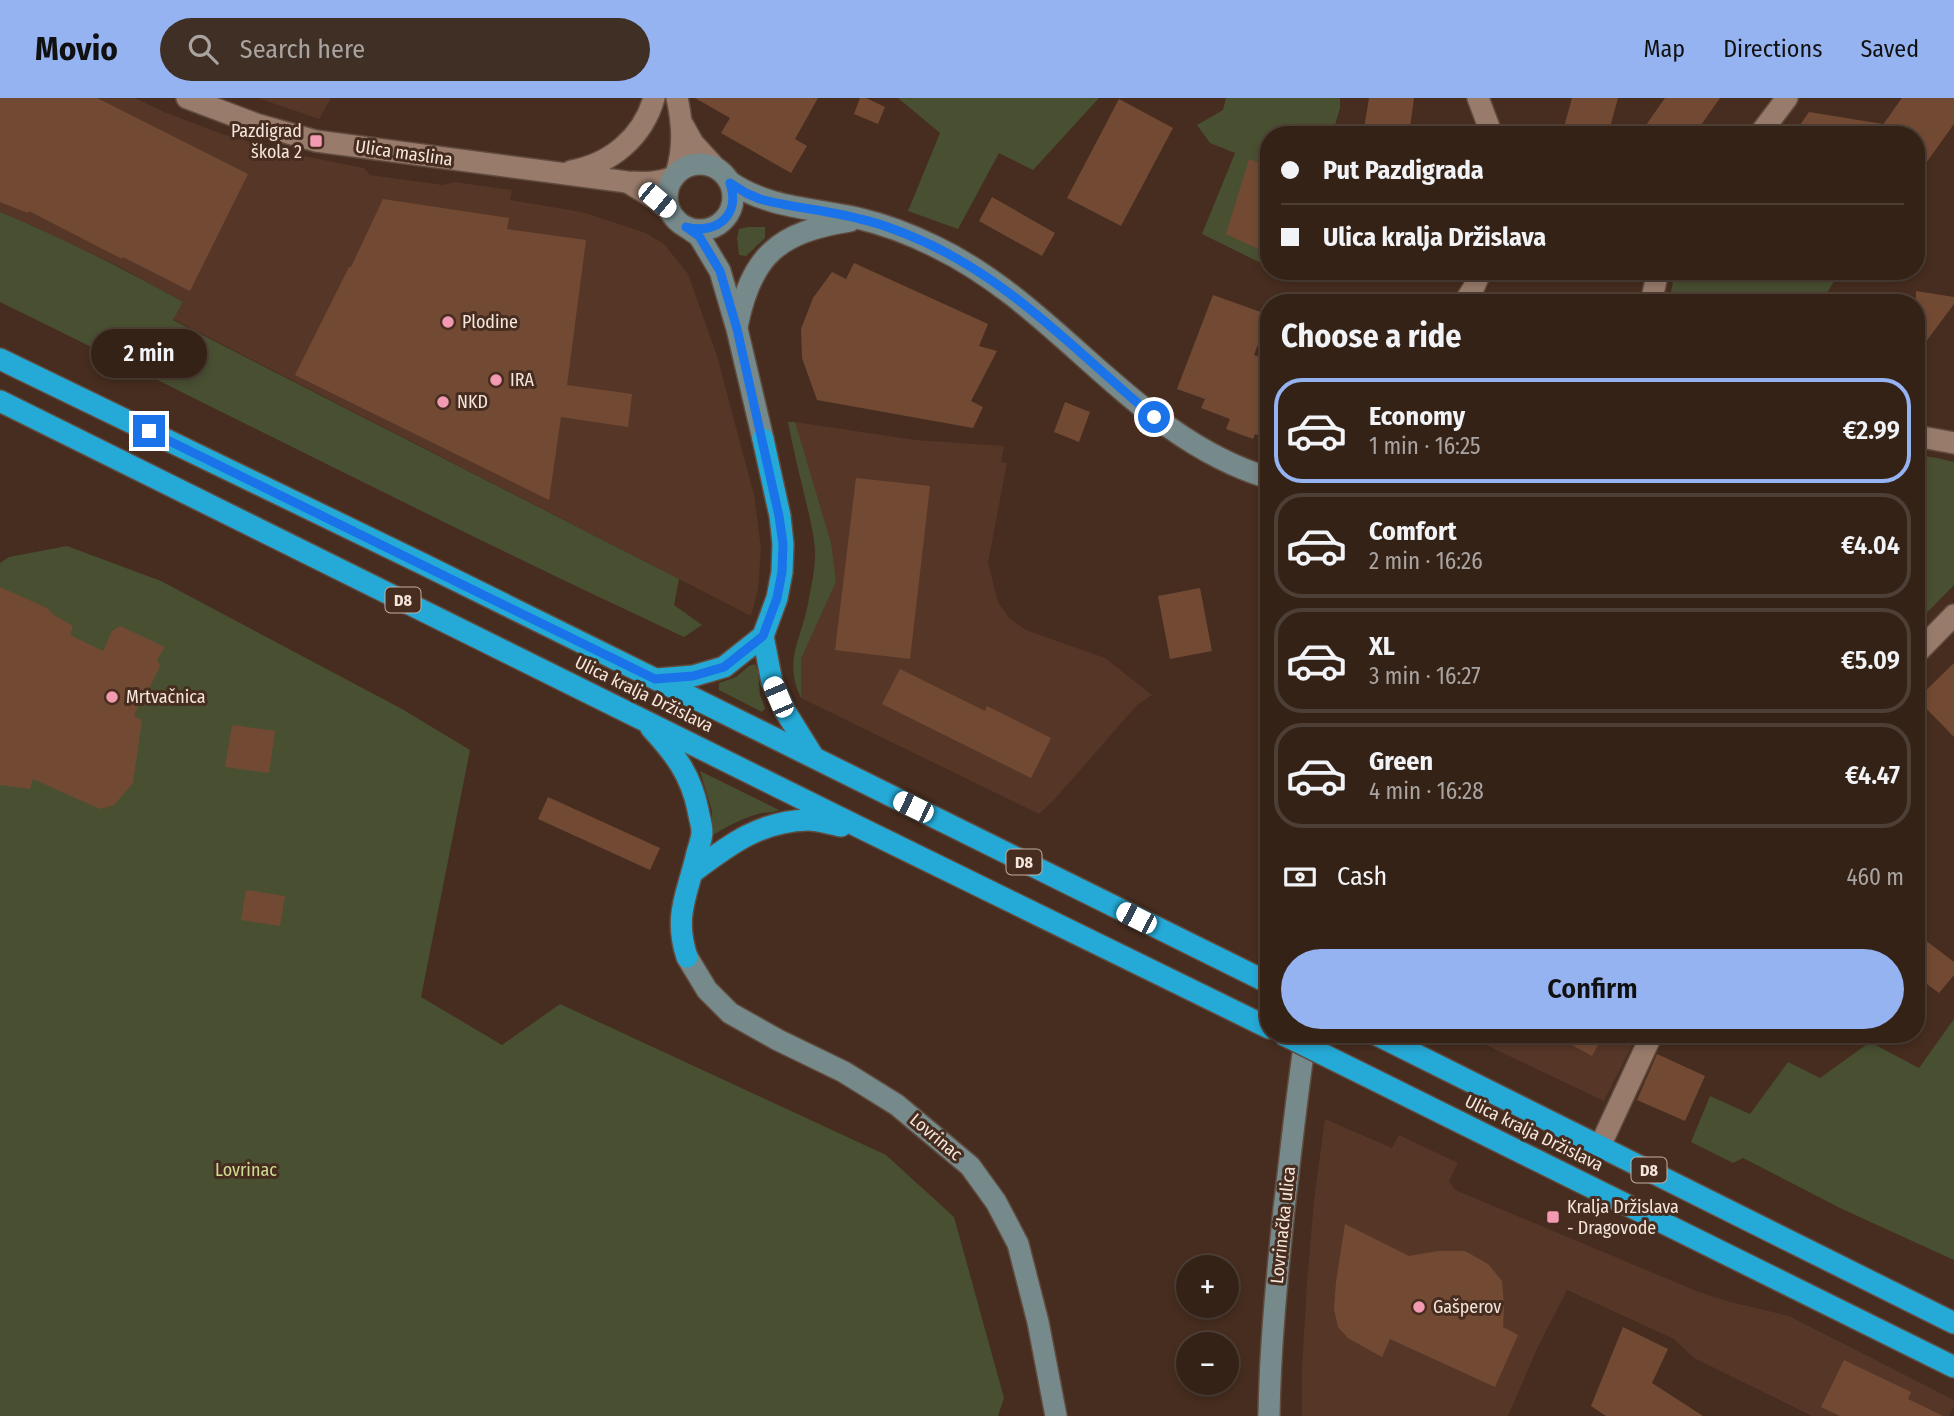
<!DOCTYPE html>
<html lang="en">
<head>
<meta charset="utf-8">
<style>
  :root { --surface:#342217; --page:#3f2f24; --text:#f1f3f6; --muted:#a9a4a1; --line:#4e3f36; --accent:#95b2f1 }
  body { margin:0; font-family:"Fira Sans Condensed",sans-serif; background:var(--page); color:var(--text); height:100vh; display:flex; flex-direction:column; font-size:26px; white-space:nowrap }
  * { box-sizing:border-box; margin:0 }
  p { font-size:23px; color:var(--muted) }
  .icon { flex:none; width:38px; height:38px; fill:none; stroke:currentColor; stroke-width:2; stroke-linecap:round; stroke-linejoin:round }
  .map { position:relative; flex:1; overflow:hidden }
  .panel { position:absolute; left:1260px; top:196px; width:665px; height:749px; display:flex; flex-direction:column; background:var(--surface); border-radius:28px; box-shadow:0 4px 10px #0003,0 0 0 2px var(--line) }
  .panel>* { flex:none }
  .banner { position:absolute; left:1260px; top:28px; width:665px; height:154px; border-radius:28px; box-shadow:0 4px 10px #0003,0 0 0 2px var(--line); display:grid; align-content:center; height:154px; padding:0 21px; background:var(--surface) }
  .fabs { position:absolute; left:1176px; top:1157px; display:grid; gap:14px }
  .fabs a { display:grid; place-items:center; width:63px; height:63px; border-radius:50%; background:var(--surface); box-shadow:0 4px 10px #0003,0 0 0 2px var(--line); font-size:35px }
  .end { position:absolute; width:32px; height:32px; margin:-16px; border:9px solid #1a73e8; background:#fff; box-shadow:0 0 0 4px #fff }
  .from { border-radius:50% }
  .bubble { position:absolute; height:49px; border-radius:24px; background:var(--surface); box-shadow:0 4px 10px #0003,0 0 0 2px var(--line); font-size:23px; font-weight:600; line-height:49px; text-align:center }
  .car { position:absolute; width:21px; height:42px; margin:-21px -10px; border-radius:9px; box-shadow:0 0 5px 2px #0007; background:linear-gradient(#fff 24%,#345 0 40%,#fff 0 76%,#345 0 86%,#fff 0) }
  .banner b { display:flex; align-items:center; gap:24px; height:66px; font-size:26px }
  .banner b+b { border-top:2px solid var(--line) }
  .banner i { width:18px; height:18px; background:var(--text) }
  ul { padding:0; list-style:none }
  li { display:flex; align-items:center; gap:21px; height:105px; margin:0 14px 10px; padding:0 7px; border:4px solid var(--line); border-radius:28px }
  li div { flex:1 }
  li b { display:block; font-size:26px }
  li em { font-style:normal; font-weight:600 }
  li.active { border-color:var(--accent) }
  li>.icon { width:63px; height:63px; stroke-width:1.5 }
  h2 { padding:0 21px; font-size:32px; line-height:84px }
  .pay { display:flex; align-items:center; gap:18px; height:77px; padding:0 21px; font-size:26px }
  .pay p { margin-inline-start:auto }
  .cta { display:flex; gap:14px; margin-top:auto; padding:14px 21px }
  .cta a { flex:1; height:80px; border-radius:42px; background:var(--accent); color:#111; font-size:28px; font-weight:600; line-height:80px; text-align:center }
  header { display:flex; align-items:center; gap:42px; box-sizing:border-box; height:98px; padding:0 35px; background:var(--accent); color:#111 }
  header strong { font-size:33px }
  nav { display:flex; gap:38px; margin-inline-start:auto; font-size:24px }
  .search { width:490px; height:63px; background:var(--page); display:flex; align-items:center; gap:18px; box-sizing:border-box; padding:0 24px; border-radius:38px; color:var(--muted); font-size:26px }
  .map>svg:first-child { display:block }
  .built { fill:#563727 }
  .green { fill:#494f31 }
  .building { fill:#724a34 }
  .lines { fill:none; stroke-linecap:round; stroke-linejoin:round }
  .street-casing { stroke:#604b3f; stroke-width:24 }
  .secondary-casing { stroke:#604b3f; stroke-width:24 }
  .highway-casing { stroke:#604b3f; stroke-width:24 }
  .street { stroke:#987b6b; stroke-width:21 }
  .secondary { stroke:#76898b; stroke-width:21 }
  .highway { stroke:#25aad7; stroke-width:21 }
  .highway-bridge-casing { stroke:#604b3f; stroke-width:24; stroke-linecap:butt }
  .highway-bridge { stroke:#25aad7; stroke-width:21 }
  .route { stroke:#1a73e8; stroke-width:9 }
  .poi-dot { fill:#f19ab2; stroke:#462d1f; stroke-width:2.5 }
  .labels { text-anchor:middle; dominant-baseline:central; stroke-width:6; stroke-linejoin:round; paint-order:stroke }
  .shield { fill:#462d1f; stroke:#c0aea3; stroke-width:2 }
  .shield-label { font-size:16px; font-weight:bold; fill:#f5e5dc }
  .poi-label { font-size:18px; fill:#f5e5dc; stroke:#462d1f; text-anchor:start }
  .street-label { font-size:18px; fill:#f5e5dc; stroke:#462d1f }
  .park-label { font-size:18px; fill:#cfdd94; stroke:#462d1f }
</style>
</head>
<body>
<header>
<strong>Movio</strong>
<div class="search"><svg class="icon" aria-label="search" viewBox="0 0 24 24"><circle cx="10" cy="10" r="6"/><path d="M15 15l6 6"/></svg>Search here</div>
<nav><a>Map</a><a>Directions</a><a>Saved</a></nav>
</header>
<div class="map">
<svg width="1954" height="1318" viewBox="0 0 1954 1318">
  <rect width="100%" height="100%" fill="#462d1f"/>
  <g class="built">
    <polygon points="0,0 135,0 164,14 222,36 283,54 364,70 370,77 443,87 454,84 512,92 510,102 582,114 646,135 664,146 688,176 717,258 754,397 761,450 758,491 751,518 173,221 183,204 118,168 33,128 0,114"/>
    <polygon points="258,0 331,0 319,21"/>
    <polygon points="795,324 915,342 1004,348 1001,364 1007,365 988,465 998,504 1009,520 1026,532 1105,560 1152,597 1137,607 1054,702 1039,716 801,600 801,561 836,484"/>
    <polygon points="1463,936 1638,936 1604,1003"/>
    <polygon points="1325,1021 1392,1050 1399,1037 1458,1065 1449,1083 1455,1092 1699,1194 1730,1204 1789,1218 1954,1302 1954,1308 1949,1318 1812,1318 1694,1260 1674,1241 1567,1192 1537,1251 1508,1318 1302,1318 1302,1269 1307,1185 1314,1102"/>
  </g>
  <g class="green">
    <polygon points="898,0 1099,0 1033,72 999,55 958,131 908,113 940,35"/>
    <polygon points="1226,0 1340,0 1340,10 1332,37 1269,37 1269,169 1202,136 1235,55 1210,45 1197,27 1223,12"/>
    <path d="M0,114c63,26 124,57 183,90l-10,18 506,259 -5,26 28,20 -18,12c-230,-107 -456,-223 -684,-335z"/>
    <polygon points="748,129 765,129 765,140 746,158 739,157 737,140 739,131"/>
    <polygon points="1675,173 1840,173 1821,205 1669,205"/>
    <path d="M788,324h7l36,121 5,39 -35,77v39c-18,-37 0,-58 7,-94 3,-18 8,-36 7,-54 -2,-24 -9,-47 -14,-69 -5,-20 -9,-39 -13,-59z"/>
    <polygon points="1916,357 1937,360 1954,364 1954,487 1916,526"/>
    <polygon points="67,448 161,483 402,611 470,652 421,899 502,947 560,906 886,1057 954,1119 1004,1300 998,1318 0,1318 0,465 9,459"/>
    <polygon points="755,566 758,573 760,597 765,610 762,614 719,592 719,585 736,579 749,568"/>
    <path d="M700,673l79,39c-6,3 -10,2 -17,3 -17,4 -33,12 -47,21l-4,-3 1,-20z"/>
    <polygon points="1954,921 1954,1162 1842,1111 1743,1060 1733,1065 1691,1044 1710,998 1750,1016 1788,964 1820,980 1870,944 1919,970"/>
  </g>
  <g class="building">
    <polygon points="0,0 97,0 248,76 190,193 123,159 122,161 29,113 28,115 0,104"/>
    <polygon points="695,0 818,0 795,41 807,48 791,75 721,35 730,20"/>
    <polygon points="860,0 866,0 885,9 878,26 854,16"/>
    <polygon points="1369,0 1414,0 1409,37 1363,37"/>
    <polygon points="1572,0 1618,0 1609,33 1564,29"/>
    <polygon points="1665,0 1720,0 1694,37 1639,37"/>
    <polygon points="1902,0 1954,0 1954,26 1916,79 1916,37 1793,37 1809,14 1883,26 1882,28"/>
    <polygon points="1119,1 1173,30 1121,128 1067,100"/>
    <polygon points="1249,61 1269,68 1269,156 1226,136"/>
    <polygon points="992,99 1055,135 1042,158 979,123"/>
    <polygon points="383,101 509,120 507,131 586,142 567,287 632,296 628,329 561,319 549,402 295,277 349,169 351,169"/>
    <polygon points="854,165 988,226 979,248 997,253 971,303 983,309 973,330 817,302 802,260 801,231 813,200 832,174 846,181"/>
    <polygon points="1916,193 1954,199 1954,206 1916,257"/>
    <polygon points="1213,197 1269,217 1254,257 1269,262 1269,342 1255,336 1253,341 1226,331 1230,321 1201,310 1205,301 1177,291"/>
    <polygon points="1065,304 1090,314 1079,344 1054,334"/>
    <polygon points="856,380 930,388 910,561 835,552"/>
    <polygon points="0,489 47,510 54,517 73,528 70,537 103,553 112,533 120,528 165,549 157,562 160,568 149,591 144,593 134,618 142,622 133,685 114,707 100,711 33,681 30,691 0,687"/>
    <polygon points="1200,490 1212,553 1170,561 1158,498"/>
    <polygon points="1954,565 1954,639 1917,601"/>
    <polygon points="900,571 985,613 987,608 1051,640 1031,680 882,606"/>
    <polygon points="232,627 275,633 269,675 225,669"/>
    <polygon points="548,699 660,750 650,772 538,721"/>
    <polygon points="246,792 285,798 280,828 241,822"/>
    <polygon points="1916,835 1954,864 1954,877 1939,895 1916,878"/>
    <polygon points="1552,936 1604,936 1592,958"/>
    <polygon points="1657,956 1705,978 1685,1023 1637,1002"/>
    <polygon points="1345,1126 1409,1158 1438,1153 1465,1153 1488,1166 1502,1183 1504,1207 1503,1229 1518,1237 1495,1289 1390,1241 1382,1259 1348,1240 1338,1229 1334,1211 1336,1184"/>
    <polygon points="1623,1229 1668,1251 1652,1285 1703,1318 1606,1318 1591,1308"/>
    <polygon points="1844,1262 1911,1294 1908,1301 1943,1318 1840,1318 1821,1309"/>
  </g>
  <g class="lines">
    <g class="street-casing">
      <g id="street">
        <path d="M187,0l69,26 60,17 311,41c17,1 32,1 47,-5"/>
        <polyline points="1478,0 1492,37"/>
        <polyline points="683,27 693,45 715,69"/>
        <polyline points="1759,37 1787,0"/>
        <path d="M571,73c40,-7 72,-34 83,-73"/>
        <path d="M676,76c8,-26 7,-49 1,-76"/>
        <polyline points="629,85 657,102 670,113"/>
        <polyline points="1464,205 1473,191 1481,173"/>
        <polyline points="1651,205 1658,173"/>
        <polyline points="1916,338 1954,345"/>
        <polyline points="1916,556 1954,517"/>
        <polyline points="1600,1048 1652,936"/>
      </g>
    </g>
    <g class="secondary-casing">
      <g id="secondary">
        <circle cx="700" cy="99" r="33"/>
        <path d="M730,84c38,26 83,26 127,36 26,6 55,17 79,29 123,59 199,191 333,231"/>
        <polyline points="686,129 699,138 720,173 737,231 763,341"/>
        <path d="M737,229c14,-72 42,-95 113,-106"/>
        <polyline points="687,859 707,892 730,915 778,942 844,974 897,1007 970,1068 996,1104 1018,1146 1038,1224 1056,1318"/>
        <path d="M1269,1318c1,-69 8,-138 15,-207 7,-59 13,-117 22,-175"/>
      </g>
    </g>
    <g class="highway-casing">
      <g id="highway">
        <polyline points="0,261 423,466 1269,885"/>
        <polyline points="0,303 867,733 1269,930"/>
        <polyline points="763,341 780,418 783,446 782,474 777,500 763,538 772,584 785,613 813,658"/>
        <polyline points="657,581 693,578 724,569 763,538"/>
        <path d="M651,630c24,26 40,47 47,82 1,7 4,15 4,22 0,6 -3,14 -5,21 -9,40 -24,62 -10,104"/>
        <path d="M693,774c36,-27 67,-51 115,-52 10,0 22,4 33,6"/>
        <polyline points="1375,936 1954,1225"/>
        <polyline points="1393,991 1954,1269"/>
      </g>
    </g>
    <use href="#street" class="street"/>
    <use href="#secondary" class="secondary"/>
    <use href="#highway" class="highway"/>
    <g class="highway-bridge-casing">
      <polyline id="highway-bridge" points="1282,936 1393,991"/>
    </g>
    <use href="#highway-bridge" class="highway-bridge"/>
  </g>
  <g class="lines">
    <path class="route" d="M149,333l506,248 38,-3 31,-9 39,-31 14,-38 5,-26 1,-28 -4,-28 -42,-187 -17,-58 -21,-35 -13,-9c31,8 55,-12 44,-44l16,10 14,6c33,9 67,11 100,20 15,3 31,9 46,15 99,39 168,116 248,183"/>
  </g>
  <g class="poi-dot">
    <rect x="309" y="36" width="14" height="14" rx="3.5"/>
    <circle cx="448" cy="224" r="7"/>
    <circle cx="496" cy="282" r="7"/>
    <circle cx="443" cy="304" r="7"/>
    <circle cx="112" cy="599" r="7"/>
    <rect x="1546" y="1112" width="14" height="14" rx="3.5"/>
    <circle cx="1419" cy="1209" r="7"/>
  </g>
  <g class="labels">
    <g class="shield">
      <rect x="385.5" y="489.5" width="35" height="25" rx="5"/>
      <rect x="1006.5" y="751.5" width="35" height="25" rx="5"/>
      <rect x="1631.5" y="1059.5" width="35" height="25" rx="5"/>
    </g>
    <g class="shield-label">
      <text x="403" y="502">D8</text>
      <text x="1024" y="764">D8</text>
      <text x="1649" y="1072">D8</text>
    </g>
    <g class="poi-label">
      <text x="302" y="33" text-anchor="end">Pazdigrad<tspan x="302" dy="21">škola 2</tspan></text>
      <text x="462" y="224">Plodine</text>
      <text x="510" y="282">IRA</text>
      <text x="457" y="304">NKD</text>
      <text x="126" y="599">Mrtvačnica</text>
      <text x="1567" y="1109">Kralja Držislava<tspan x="1567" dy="21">- Dragovode</tspan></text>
      <text x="1433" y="1209">Gašperov</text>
    </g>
    <g class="street-label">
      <text transform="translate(404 55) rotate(8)">Ulica maslina</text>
      <text transform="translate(644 596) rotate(26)">Ulica kralja Držislava</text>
      <text transform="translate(1534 1035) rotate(26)">Ulica kralja Držislava</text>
      <text transform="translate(936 1039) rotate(40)">Lovrinac</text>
      <text transform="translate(1283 1127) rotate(-84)">Lovrinačka ulica</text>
    </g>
    <g class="park-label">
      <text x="246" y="1072">Lovrinac</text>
    </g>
  </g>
</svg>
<div class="fabs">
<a>+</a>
<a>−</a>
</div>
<i class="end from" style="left:1154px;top:319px"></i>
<i class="end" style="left:149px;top:333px"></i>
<div class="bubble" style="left:91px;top:231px;width:116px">2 min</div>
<i class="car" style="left:657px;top:102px;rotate:130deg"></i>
<i class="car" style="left:778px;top:599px;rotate:337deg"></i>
<i class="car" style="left:913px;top:709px;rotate:296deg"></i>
<i class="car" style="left:1136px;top:820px;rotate:297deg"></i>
<div class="banner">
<b><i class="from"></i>Put Pazdigrada</b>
<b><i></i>Ulica kralja Držislava</b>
</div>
<section class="panel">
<h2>Choose a ride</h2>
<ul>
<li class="active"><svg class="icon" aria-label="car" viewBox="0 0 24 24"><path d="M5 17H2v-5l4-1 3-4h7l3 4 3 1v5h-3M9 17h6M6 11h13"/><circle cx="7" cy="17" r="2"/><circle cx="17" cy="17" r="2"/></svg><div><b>Economy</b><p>1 min · 16:25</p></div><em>€2.99</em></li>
<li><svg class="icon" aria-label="car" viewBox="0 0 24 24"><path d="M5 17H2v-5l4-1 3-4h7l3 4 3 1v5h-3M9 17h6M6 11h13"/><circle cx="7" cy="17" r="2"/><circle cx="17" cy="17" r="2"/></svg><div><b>Comfort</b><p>2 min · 16:26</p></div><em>€4.04</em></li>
<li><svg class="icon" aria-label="car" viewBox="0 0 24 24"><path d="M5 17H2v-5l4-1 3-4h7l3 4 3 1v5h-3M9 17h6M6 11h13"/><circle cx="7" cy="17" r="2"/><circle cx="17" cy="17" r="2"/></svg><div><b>XL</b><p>3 min · 16:27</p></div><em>€5.09</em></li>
<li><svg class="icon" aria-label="car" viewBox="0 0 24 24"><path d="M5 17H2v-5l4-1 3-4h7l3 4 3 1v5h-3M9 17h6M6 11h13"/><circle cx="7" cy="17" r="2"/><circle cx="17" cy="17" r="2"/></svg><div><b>Green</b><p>4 min · 16:28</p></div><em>€4.47</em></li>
</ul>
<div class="pay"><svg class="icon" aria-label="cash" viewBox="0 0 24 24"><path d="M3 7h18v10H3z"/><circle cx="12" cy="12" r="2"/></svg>Cash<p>460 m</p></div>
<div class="cta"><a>Confirm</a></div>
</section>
</div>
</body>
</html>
